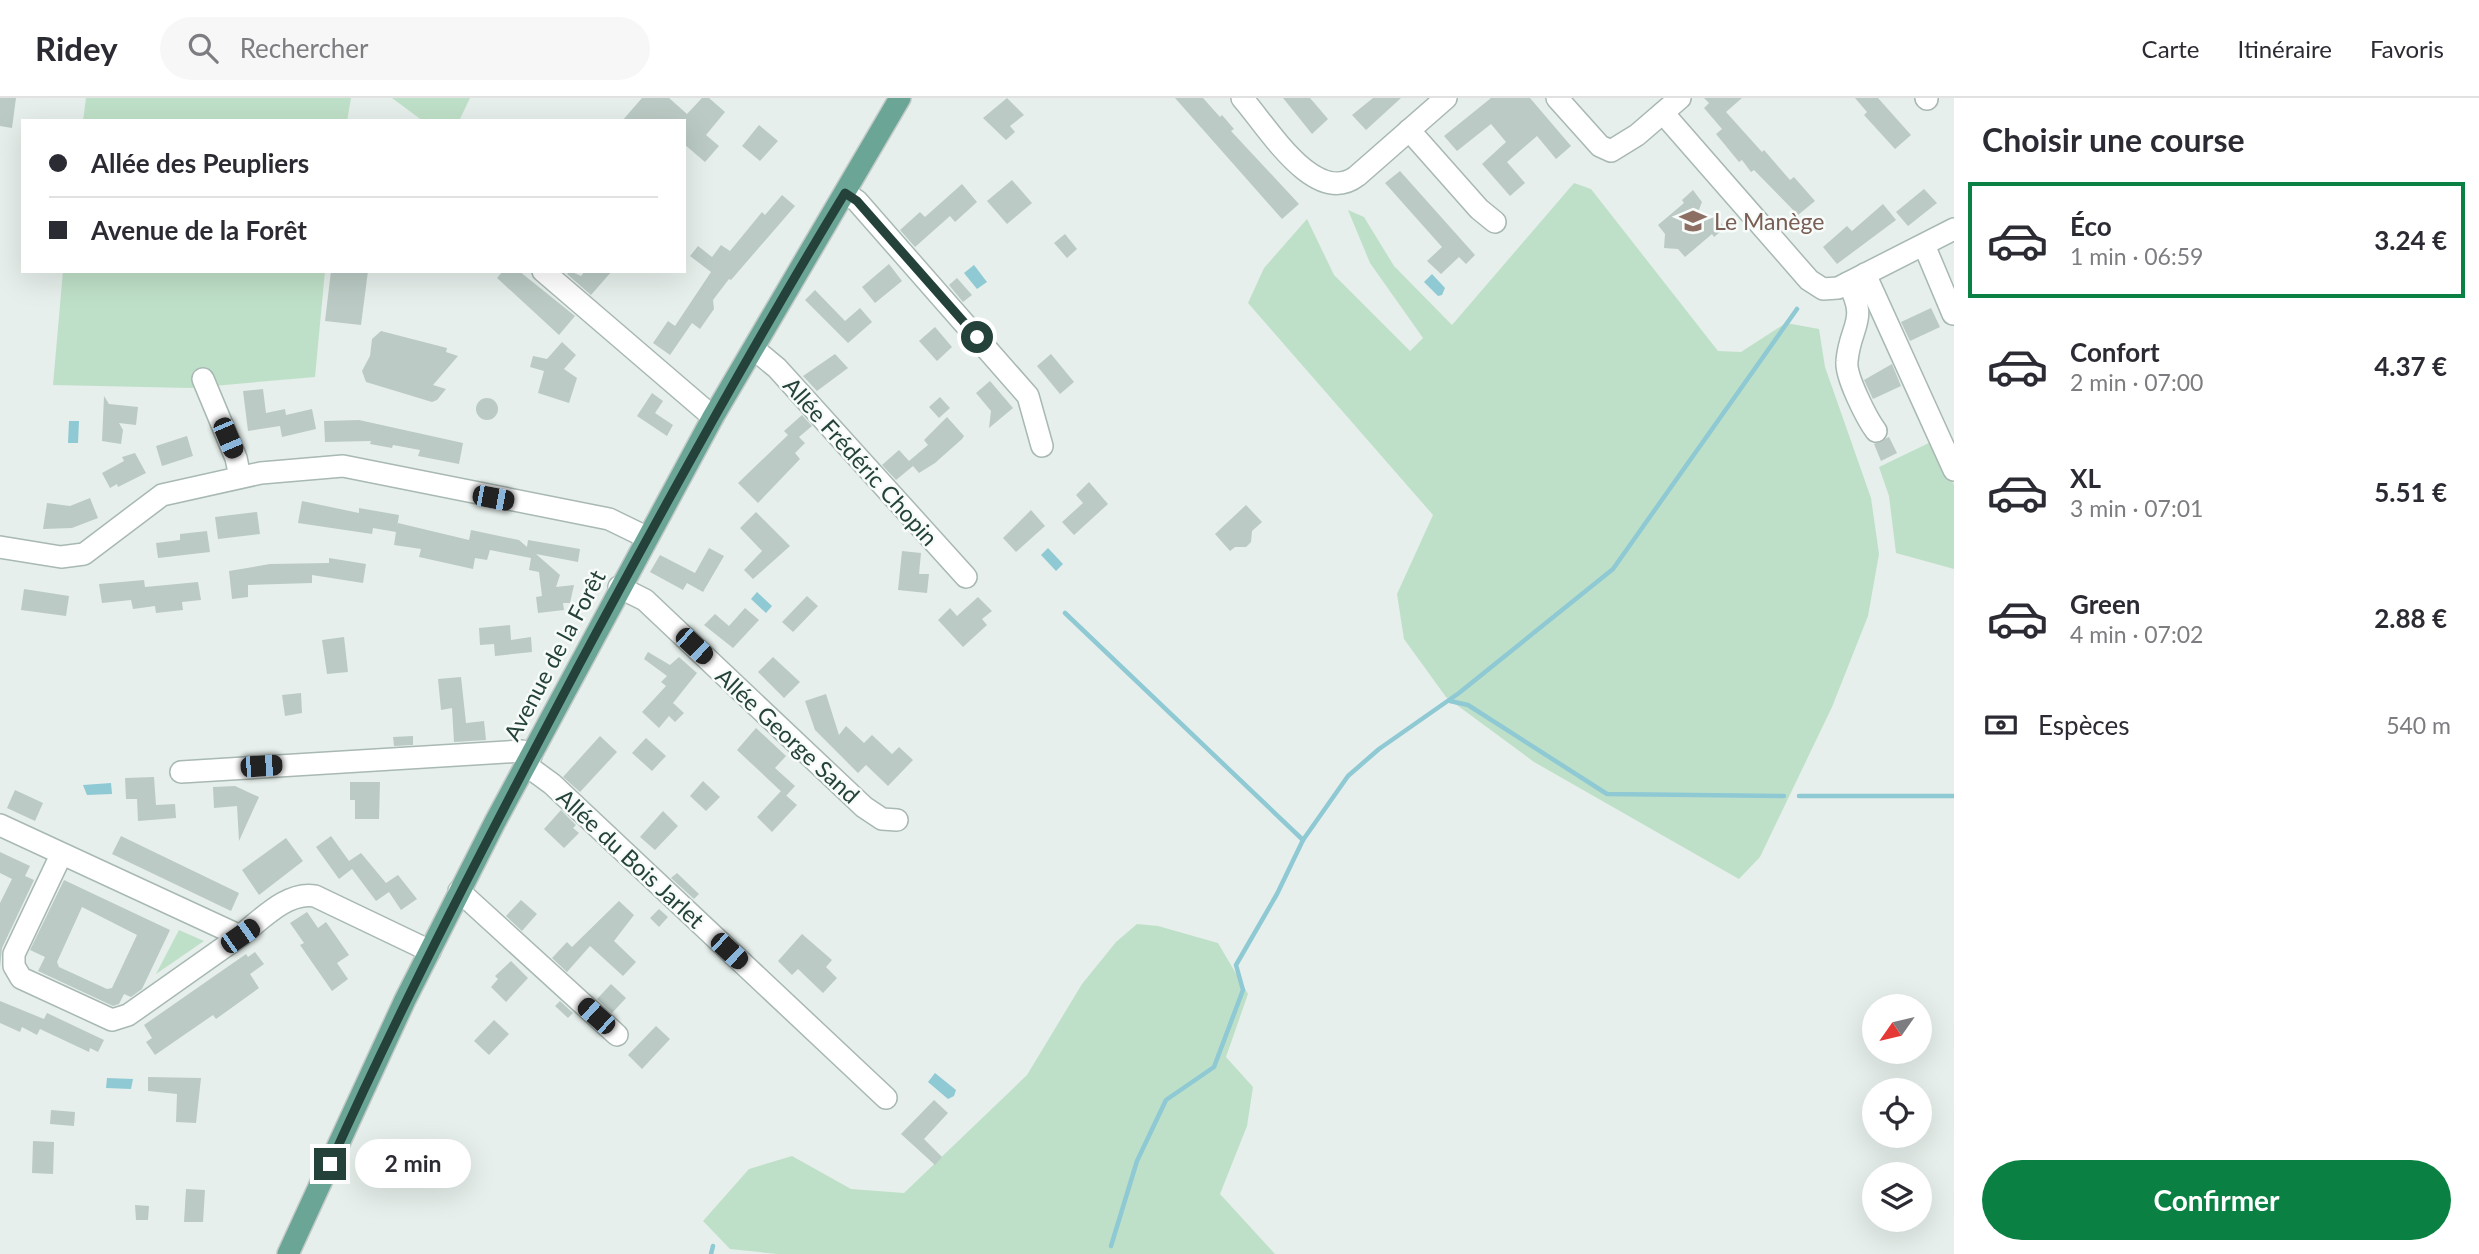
<!DOCTYPE html>
<html lang="fr">
<head>
<meta charset="utf-8">
<style>
  :root { --surface:#fff; --page:#f7f7f7; --text:#2b2b33; --muted:#7c7c81; --line:#e1e1e2; --accent:#0b8043 }
  body { margin:0; font-family:Lato,sans-serif; background:var(--page); color:var(--text); height:100vh; display:flex; flex-direction:column; font-size:26px; white-space:nowrap }
  * { box-sizing:border-box; margin:0 }
  p { font-size:23px; color:var(--muted) }
  .icon { flex:none; width:38px; height:38px; fill:none; stroke:currentColor; stroke-width:2; stroke-linecap:round; stroke-linejoin:round }
  .map { position:relative; flex:1; overflow:hidden }
  .details { display:flex; flex-direction:column; background:var(--surface); width:525px }
  .details>* { flex:none }
  .guide { position:absolute; left:21px; top:21px; width:665px; height:154px; border-radius:0px; box-shadow:0 7px 28px #0002; display:grid; align-content:center; height:154px; padding:0 28px; background:var(--surface) }
  .needle { width:46px; rotate:236deg }
  .fabs { position:absolute; left:1862px; top:896px; display:grid; gap:14px }
  .fabs a { display:grid; place-items:center; width:70px; height:70px; border-radius:50%; background:var(--surface); box-shadow:0 7px 28px #0002; font-size:35px }
  .end { position:absolute; width:32px; height:32px; margin:-16px; border:9px solid #24423a; background:#fff; box-shadow:0 0 0 4px #fff }
  .from { border-radius:50% }
  .bubble { position:absolute; height:49px; border-radius:24px; background:var(--surface); box-shadow:0 7px 28px #0002; font-size:23px; font-weight:700; line-height:49px; text-align:center }
  .car { position:absolute; width:21px; height:42px; margin:-21px -10px; border-radius:9px; box-shadow:0 0 5px 2px #0007; background:linear-gradient(#222 24%,#8ab4d8 0 40%,#222 0 76%,#8ab4d8 0 86%,#222 0) }
  .guide b { display:flex; align-items:center; gap:24px; height:66px; font-size:26px }
  .guide b+b { border-top:2px solid var(--line) }
  .guide i { width:18px; height:18px; background:var(--text) }
  ul { padding:0; list-style:none }
  li { display:flex; align-items:center; gap:21px; height:116px; margin:0 14px 10px; padding:0 14px; border:4px solid transparent; border-radius:0px }
  li div { flex:1 }
  li b { display:block; font-size:26px }
  li em { font-style:normal; font-weight:700 }
  li.active { border-color:var(--accent) }
  li>.icon { width:63px; height:63px; stroke-width:1.5 }
  h2 { padding:0 28px; font-size:32px; line-height:84px }
  .pay { display:flex; align-items:center; gap:18px; height:77px; padding:0 28px; font-size:26px }
  .pay p { margin-inline-start:auto }
  .primary-button { display:flex; gap:14px; margin-top:auto; padding:14px 28px }
  .primary-button a { flex:1; height:80px; border-radius:42px; background:var(--accent); color:#fff; font-size:28px; font-weight:700; line-height:80px; text-align:center }
  header { display:flex; align-items:center; gap:42px; box-sizing:border-box; height:98px; padding:0 35px; background:var(--surface); border-bottom:2px solid var(--line) }
  header strong { font-size:33px }
  nav { display:flex; gap:38px; margin-inline-start:auto; font-size:24px }
  .search { width:490px; height:63px; background:var(--page); display:flex; align-items:center; gap:18px; box-sizing:border-box; padding:0 24px; border-radius:38px; color:var(--muted); font-size:26px }
  main { display:flex; flex:1; min-height:0 }
  .map>svg:first-child { display:block }
  .green { fill:#bfe0c8 }
  .water { fill:#8ec9d4 }
  .lines { fill:none; stroke-linecap:round; stroke-linejoin:round }
  .stream { stroke:#8ec9d4; stroke-width:4.5 }
  .building { fill:#bbcac4; fill-rule:evenodd }
  .minor-casing { stroke:#a8b8b2; stroke-width:24 }
  .major-casing { stroke:#c2cac8; stroke-width:24 }
  .minor { stroke:#fff; stroke-width:21 }
  .major { stroke:#6aa596; stroke-width:21 }
  .route { stroke:#24423a; stroke-width:9 }
  .labels { text-anchor:middle; dominant-baseline:central; stroke-width:5; stroke-linejoin:round; paint-order:stroke }
  .education-label { font-size:23px; fill:#785e54; stroke:#f7fbf9; text-anchor:start }
  .street-label { font-size:23px; fill:#24423a; stroke:#f7fbf9 }
</style>
</head>
<body>
<header>
<strong>Ridey</strong>
<div class="search"><svg class="icon" aria-label="search" viewBox="0 0 24 24"><circle cx="10" cy="10" r="6"/><path d="M15 15l6 6"/></svg>Rechercher</div>
<nav><a>Carte</a><a>Itinéraire</a><a>Favoris</a></nav>
</header>
<main>
<div class="map">
<svg width="1954" height="1156" viewBox="0 0 1954 1156">
  <rect width="100%" height="100%" fill="#e6efeb"/>
  <g class="green">
    <polygon points="86,0 351,0 347,23 83,23"/>
    <polygon points="392,0 470,0 459,23 423,23"/>
    <polygon points="1574,85 1591,91 1718,253 1741,254 1786,225 1819,231 1825,269 1871,400 1879,456 1868,518 1832,609 1760,759 1739,781 1534,664 1446,599 1404,541 1397,496 1433,417 1248,205 1264,170 1307,121 1334,177 1410,253 1423,240 1370,165 1348,112 1364,119 1394,168 1452,227"/>
    <polygon points="63,173 325,173 315,279 190,290 53,287"/>
    <polygon points="1933,343 1954,387 1954,471 1896,455 1889,398 1879,369"/>
    <polygon points="1137,826 1158,828 1218,845 1248,896 1226,959 1253,989 1247,1028 1220,1096 1275,1156 777,1156 730,1151 703,1123 749,1071 792,1058 851,1091 904,1095 1027,977 1082,886 1116,844"/>
    <polygon points="179,832 204,843 156,876"/>
  </g>
  <g class="water">
    <polygon points="974,167 987,184 977,191 964,175"/>
    <polygon points="1432,176 1445,190 1442,197 1438,198 1424,184"/>
    <polygon points="69,323 79,323 78,345 68,345"/>
    <polygon points="1048,450 1063,466 1056,473 1041,457"/>
    <polygon points="757,494 772,508 766,515 751,501"/>
    <polygon points="111,685 112,696 87,697 83,687"/>
    <polygon points="935,975 956,992 954,998 948,1001 928,984"/>
    <polygon points="107,980 133,981 131,991 106,990"/>
  </g>
  <g class="lines">
    <g class="stream">
      <polyline points="1065,515 1303,742 1348,678 1379,651 1459,595 1613,471 1797,211"/>
      <polyline points="1450,603 1468,607 1607,696 1784,698"/>
      <polyline points="1799,698 1954,698"/>
      <polyline points="1111,1148 1137,1063 1166,1002 1214,969 1243,892 1236,867 1277,796 1303,742"/>
      <polyline points="711,1156 713,1148"/>
    </g>
  </g>
  <g class="building">
    <polygon points="0,0 16,0 12,30 0,28"/>
    <polygon points="642,0 669,0 687,16 702,0 709,0 725,14 706,37 719,48 705,64 684,46 684,23 622,23"/>
    <polygon points="1007,0 1024,17 1010,28 1015,34 1006,42 983,20"/>
    <polygon points="1175,0 1203,0 1220,19 1222,17 1234,31 1231,33 1299,106 1282,121"/>
    <polygon points="1283,0 1310,0 1328,21 1312,36"/>
    <polygon points="1373,0 1401,0 1366,32 1352,17"/>
    <polygon points="1491,0 1530,0 1571,48 1556,61 1537,38 1507,64 1525,85 1510,98 1482,66 1506,44 1491,26 1457,53 1444,38"/>
    <polygon points="1704,0 1742,0 1726,14 1762,54 1764,52 1790,82 1794,79 1815,103 1798,117 1754,72 1751,74 1742,62 1739,64 1716,36 1722,31 1704,10 1709,5"/>
    <polygon points="1855,0 1878,0 1911,37 1895,51 1864,17 1867,14"/>
    <polygon points="759,27 778,43 760,63 742,48"/>
    <polygon points="1400,73 1475,157 1466,166 1459,159 1441,176 1427,163 1442,149 1385,85"/>
    <polygon points="1012,82 1032,105 1007,126 987,103"/>
    <polygon points="962,86 977,104 955,124 950,118 915,149 900,132 920,114 925,119"/>
    <polygon points="1924,91 1937,105 1908,128 1896,114"/>
    <polygon points="1693,92 1702,104 1695,122 1716,119 1725,130 1714,139 1712,136 1685,159 1678,151 1664,150 1665,136 1658,127 1684,105 1682,102"/>
    <polygon points="782,97 795,108 731,182 729,181 713,202 714,211 700,231 692,225 670,257 653,245 668,223 675,228 711,174 690,158 698,148 712,159 721,147 730,153 762,114 765,117"/>
    <polygon points="1883,106 1896,122 1837,166 1823,149 1847,128 1852,133"/>
    <polygon points="1065,136 1077,151 1067,160 1054,145"/>
    <polygon points="889,166 902,183 875,205 862,189"/>
    <polygon points="331,173 368,173 361,227 325,223"/>
    <polygon points="503,173 519,173 575,218 559,237 497,180"/>
    <polygon points="570,173 581,178 585,173 612,173 591,197 567,176"/>
    <polygon points="957,180 972,197 963,204 949,187"/>
    <polygon points="815,192 845,223 860,210 872,224 848,245 805,202"/>
    <polygon points="1931,210 1940,229 1910,243 1901,224"/>
    <polygon points="935,229 952,249 937,263 919,243"/>
    <polygon points="381,233 447,250 446,254 458,258 433,287 446,291 437,302 432,304 366,284 362,273 370,258 372,241"/>
    <polygon points="562,244 576,257 564,271 577,280 569,305 538,295 544,273 530,269 533,258 547,261"/>
    <polygon points="835,256 848,270 817,293 803,278"/>
    <polygon points="1051,256 1074,284 1060,296 1037,268"/>
    <polygon points="1892,266 1901,288 1873,301 1864,282"/>
    <polygon points="990,283 1013,310 989,330 991,313 976,295"/>
    <polygon points="263,291 266,315 285,311 286,317 312,311 316,331 282,339 280,328 248,333 243,293"/>
    <polygon points="652,295 663,303 655,315 673,327 667,338 637,318"/>
    <polygon points="104,298 109,306 138,309 136,327 119,325 123,332 121,346 102,343"/>
    <polygon points="940,299 950,310 939,320 929,309"/>
    <circle cx="487" cy="311" r="11"/>
    <polygon points="802,317 812,328 799,339 805,345 795,355 800,361 758,405 738,385 788,337 784,333"/>
    <polygon points="947,319 964,338 962,341 935,365 919,375 913,368 896,382 882,367 899,352 909,363 928,347 924,342"/>
    <polygon points="359,322 463,345 459,366 418,358 420,352 393,347 392,350 370,346 371,343 325,344 324,323"/>
    <polygon points="187,338 193,358 162,368 156,348"/>
    <polygon points="1889,339 1897,355 1881,363 1874,346"/>
    <polygon points="135,355 146,375 118,389 117,386 110,390 102,375 124,363 122,359"/>
    <polygon points="1089,384 1108,406 1074,437 1062,424 1083,405 1076,397"/>
    <polygon points="90,400 98,420 72,430 43,431 47,405 70,408"/>
    <polygon points="302,403 359,415 359,410 399,417 397,430 398,425 469,442 471,432 519,442 527,449 528,442 580,451 578,464 536,456 560,477 556,489 574,487 570,505 563,505 564,512 538,515 536,499 542,498 539,474 529,472 531,460 490,452 487,462 475,460 473,471 419,459 421,451 394,447 396,434 373,430 372,436 298,425"/>
    <polygon points="1246,407 1262,424 1252,433 1251,444 1246,449 1235,449 1230,453 1215,436"/>
    <polygon points="1031,412 1045,428 1016,454 1003,440"/>
    <polygon points="257,414 260,436 218,441 215,419"/>
    <polygon points="756,414 790,448 753,481 744,472 762,453 740,430"/>
    <polygon points="207,433 210,454 158,460 156,445 180,442 180,436"/>
    <polygon points="709,450 724,458 703,494 687,485 683,492 650,474 660,457 695,475"/>
    <polygon points="902,453 921,455 919,476 929,476 927,495 898,492"/>
    <polygon points="329,460 366,466 363,485 312,477 312,485 248,487 248,499 232,501 229,473 270,466 329,465"/>
    <polygon points="144,482 145,489 198,484 201,502 182,504 183,512 156,515 155,508 133,511 131,502 102,505 99,486"/>
    <polygon points="24,491 69,498 66,518 21,512"/>
    <polygon points="807,498 818,508 793,534 782,524"/>
    <polygon points="978,499 992,513 982,521 987,527 963,549 938,522 950,510 957,518"/>
    <polygon points="745,510 759,522 733,550 704,527 715,516 729,528"/>
    <polygon points="510,527 511,542 531,539 532,554 495,558 494,546 480,547 479,530"/>
    <polygon points="344,539 348,574 327,576 322,542"/>
    <polygon points="648,554 670,567 679,559 697,575 673,605 684,615 675,624 669,618 659,630 642,614 666,588 661,584 667,578 644,561"/>
    <polygon points="773,559 800,584 784,600 758,574"/>
    <polygon points="461,579 466,625 484,623 486,642 454,644 452,610 441,612 438,581"/>
    <polygon points="301,595 302,615 285,618 282,597"/>
    <polygon points="826,596 839,637 846,628 864,645 872,637 892,656 899,649 913,662 888,688 866,667 858,675 815,632 805,603"/>
    <polygon points="756,630 786,658 775,670 795,688 786,698 737,652"/>
    <polygon points="413,638 413,647 394,648 393,639"/>
    <polygon points="600,638 617,654 580,694 563,679"/>
    <polygon points="646,640 666,658 652,673 632,655"/>
    <polygon points="154,679 156,707 175,706 176,720 138,723 137,701 126,701 125,680"/>
    <polygon points="703,683 720,699 706,713 690,698"/>
    <polygon points="350,684 380,684 379,721 355,721 355,702 350,702"/>
    <polygon points="235,688 259,699 239,743 237,708 214,710 213,689"/>
    <polygon points="15,692 43,705 35,723 7,710"/>
    <polygon points="781,693 797,707 772,734 757,719"/>
    <polygon points="561,712 576,727 573,730 579,735 564,750 544,731"/>
    <polygon points="663,713 678,728 655,752 640,739"/>
    <polygon points="121,738 239,795 231,813 112,756"/>
    <polygon points="331,738 349,763 361,755 386,785 398,777 417,801 401,812 389,794 376,803 352,771 339,781 316,749"/>
    <polygon points="286,740 303,763 259,797 242,772"/>
    <polygon points="0,754 30,768 25,778 34,782 2,850 0,869 0,805 12,781 0,775"/>
    <polygon points="677,775 699,796 694,801 671,780"/>
    <path d="M64,782l106,50 -28,59 -11,8 -7,-3 -5,10 -6,2 -75,-35 7,-14 -15,-7zM82,809l55,28 -25,53 -5,1 -48,-22 -2,-5z"/>
    <polygon points="521,802 537,816 522,833 506,818"/>
    <polygon points="619,803 634,817 614,843 636,864 623,878 590,848 567,874 552,860 567,844 572,849"/>
    <polygon points="659,811 668,819 659,829 650,820"/>
    <polygon points="307,814 318,830 326,824 349,857 337,865 348,881 332,893 300,847 304,845 290,825"/>
    <polygon points="802,836 832,862 826,869 837,880 823,895 798,871 792,877 778,863"/>
    <polygon points="255,854 264,866 250,876 259,890 216,921 213,917 155,957 146,944 152,940 144,927 246,856 248,859"/>
    <polygon points="511,863 528,880 506,904 491,889 498,881 495,878"/>
    <polygon points="611,886 626,900 612,915 597,901"/>
    <polygon points="0,903 44,921 47,915 104,942 98,954 90,950 89,954 40,931 37,937 22,929 20,934 0,925"/>
    <polygon points="560,903 573,915 568,920 555,908"/>
    <polygon points="494,922 509,936 489,957 474,943"/>
    <polygon points="656,928 670,941 642,971 628,957"/>
    <polygon points="148,979 201,980 196,1025 176,1024 177,996 148,993"/>
    <polygon points="934,1002 948,1015 924,1041 942,1059 935,1067 901,1036"/>
    <polygon points="51,1012 75,1014 74,1028 50,1026"/>
    <polygon points="33,1043 54,1044 53,1076 32,1075"/>
    <polygon points="186,1091 205,1092 203,1124 184,1124"/>
    <polygon points="135,1107 149,1108 148,1122 136,1122"/>
  </g>
  <g class="lines">
    <g class="minor-casing">
      <g id="minor">
        <path d="M1242,0c25,28 73,110 115,78l89,-78"/>
        <polyline points="1557,0 1600,48 1611,53 1637,37 1680,0"/>
        <polyline points="1926,0 1927,1"/>
        <polyline points="1663,15 1809,182 1823,191 1838,190 1954,131"/>
        <polyline points="1409,32 1479,111 1495,124"/>
        <polyline points="845,95 857,103 1028,298 1042,348"/>
        <polyline points="1924,147 1953,216"/>
        <polyline points="543,173 713,319"/>
        <polyline points="1865,176 1954,372"/>
        <path d="M1848,185c21,38 2,42 -1,78 -2,15 20,58 29,70"/>
        <polyline points="754,251 777,270 966,479"/>
        <polyline points="203,281 236,360 240,379"/>
        <polyline points="0,449 61,459 84,456 162,397 261,375 343,368 609,421 646,439"/>
        <polyline points="619,489 645,502 864,709 882,721 897,722"/>
        <polyline points="526,667 552,686 886,1000"/>
        <polyline points="181,674 522,653 531,658"/>
        <path d="M0,727l240,111c21,-16 47,-45 75,-40l115,55"/>
        <polyline points="61,757 14,856 14,868 21,880 112,922 128,917 240,838"/>
        <polyline points="459,793 617,937"/>
      </g>
    </g>
    <g class="major-casing">
      <polyline id="major" points="288,1156 405,902 495,724 713,319 900,0"/>
    </g>
    <use href="#minor" class="minor"/>
    <use href="#major" class="major"/>
  </g>
  <g class="lines">
    <path class="route" d="M330,1066c76,-170 162,-334 249,-499 85,-159 172,-317 266,-472l12,8 120,136"/>
  </g>
  <defs>
    <g id="school-bare" transform="scale(2.1)"><path d="M0-5L7-2L0 1L-7-2ZM-4 1L0 2.5L4 1V4Q0 6-4 4Z" fill="#8d6e63" stroke="#f7fbf9" stroke-width="2.5" paint-order="stroke"/></g>
  </defs>
  <g fill-rule="evenodd">
    <use href="#school-bare" x="1693" y="123"/>
  </g>
  <g class="labels">
    <g class="education-label">
      <text x="1714" y="123">Le Manège</text>
    </g>
    <g class="street-label">
      <text transform="translate(861 363) rotate(48)">Allée Frédéric Chopin</text>
      <text transform="translate(554 557) rotate(-62)">Avenue de la Forêt</text>
      <text transform="translate(788 637) rotate(43)">Allée George Sand</text>
      <text transform="translate(631 760) rotate(43)">Allée du Bois Jarlet</text>
    </g>
  </g>
</svg>
<div class="fabs">
<a><svg class="needle" viewBox="-14 -14 28 28"><path d="M0-13l5 13h-10z" fill="#e53935"/><path d="M0 13l5-13h-10z" fill="#7c7c81"/></svg></a>
<a><svg class="icon" aria-label="locate" viewBox="0 0 24 24"><circle cx="12" cy="12" r="6"/><path d="M12 2v4M12 18v4M2 12h4M18 12h4"/></svg></a>
<a><svg class="icon" aria-label="layers" viewBox="0 0 24 24"><path d="M12 4l9 5-9 5-9-5zM3 14l9 5 9-5"/></svg></a>
</div>
<i class="end from" style="left:977px;top:239px"></i>
<i class="end" style="left:330px;top:1066px"></i>
<div class="bubble" style="left:355px;top:1041px;width:116px">2 min</div>
<i class="car" style="left:228px;top:340px;rotate:157deg"></i>
<i class="car" style="left:493px;top:400px;rotate:101deg"></i>
<i class="car" style="left:694px;top:548px;rotate:133deg"></i>
<i class="car" style="left:261px;top:668px;rotate:86deg"></i>
<i class="car" style="left:240px;top:838px;rotate:55deg"></i>
<i class="car" style="left:729px;top:853px;rotate:133deg"></i>
<i class="car" style="left:596px;top:918px;rotate:312deg"></i>
<div class="guide">
<b><i class="from"></i>Allée des Peupliers</b>
<b><i></i>Avenue de la Forêt</b>
</div>
</div>
<section class="details">
<h2>Choisir une course</h2>
<ul>
<li class="active"><svg class="icon" aria-label="car" viewBox="0 0 24 24"><path d="M5 17H2v-5l4-1 3-4h7l3 4 3 1v5h-3M9 17h6M6 11h13"/><circle cx="7" cy="17" r="2"/><circle cx="17" cy="17" r="2"/></svg><div><b>Éco</b><p>1 min · 06:59</p></div><em>3.24 €</em></li>
<li><svg class="icon" aria-label="car" viewBox="0 0 24 24"><path d="M5 17H2v-5l4-1 3-4h7l3 4 3 1v5h-3M9 17h6M6 11h13"/><circle cx="7" cy="17" r="2"/><circle cx="17" cy="17" r="2"/></svg><div><b>Confort</b><p>2 min · 07:00</p></div><em>4.37 €</em></li>
<li><svg class="icon" aria-label="car" viewBox="0 0 24 24"><path d="M5 17H2v-5l4-1 3-4h7l3 4 3 1v5h-3M9 17h6M6 11h13"/><circle cx="7" cy="17" r="2"/><circle cx="17" cy="17" r="2"/></svg><div><b>XL</b><p>3 min · 07:01</p></div><em>5.51 €</em></li>
<li><svg class="icon" aria-label="car" viewBox="0 0 24 24"><path d="M5 17H2v-5l4-1 3-4h7l3 4 3 1v5h-3M9 17h6M6 11h13"/><circle cx="7" cy="17" r="2"/><circle cx="17" cy="17" r="2"/></svg><div><b>Green</b><p>4 min · 07:02</p></div><em>2.88 €</em></li>
</ul>
<div class="pay"><svg class="icon" aria-label="cash" viewBox="0 0 24 24"><path d="M3 7h18v10H3z"/><circle cx="12" cy="12" r="2"/></svg>Espèces<p>540 m</p></div>
<div class="primary-button"><a>Confirmer</a></div>
</section>
</main>
</body>
</html>
